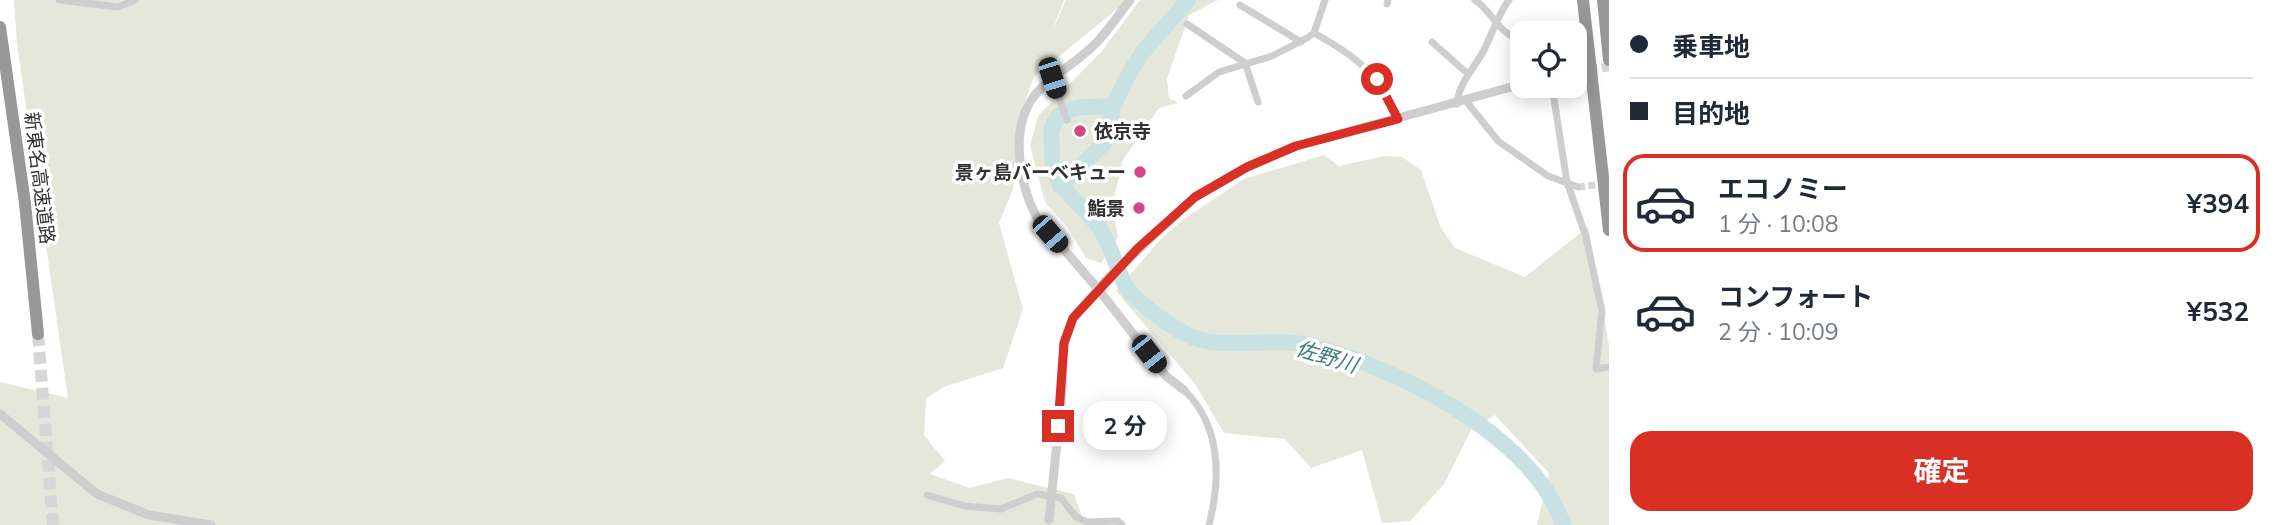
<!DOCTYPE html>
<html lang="ja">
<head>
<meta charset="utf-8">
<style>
  :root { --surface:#fff; --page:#f6f6f7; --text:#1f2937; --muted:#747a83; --line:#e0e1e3; --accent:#d93025 }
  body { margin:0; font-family:Mulish,"Noto Sans JP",sans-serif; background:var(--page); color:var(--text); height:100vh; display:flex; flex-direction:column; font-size:26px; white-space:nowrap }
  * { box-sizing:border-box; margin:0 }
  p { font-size:23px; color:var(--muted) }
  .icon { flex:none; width:38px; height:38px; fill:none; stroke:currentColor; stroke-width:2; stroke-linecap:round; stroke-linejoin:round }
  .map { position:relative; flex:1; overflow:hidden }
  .panel { display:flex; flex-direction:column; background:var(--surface); width:665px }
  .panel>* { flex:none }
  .guide { display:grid; align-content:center; height:154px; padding:0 21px; background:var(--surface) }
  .buttons { position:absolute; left:1510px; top:21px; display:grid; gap:14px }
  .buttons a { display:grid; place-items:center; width:77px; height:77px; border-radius:14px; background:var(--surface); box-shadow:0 4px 18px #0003; font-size:35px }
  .end { position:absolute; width:32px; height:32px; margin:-16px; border:9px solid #d93025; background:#fff; box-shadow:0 0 0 4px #fff }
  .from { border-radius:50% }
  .bubble { position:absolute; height:49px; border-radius:21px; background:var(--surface); box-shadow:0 4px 18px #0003; font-size:23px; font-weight:700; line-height:49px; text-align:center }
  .car { position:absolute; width:21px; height:42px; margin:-21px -10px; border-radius:9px; box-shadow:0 0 5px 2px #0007; background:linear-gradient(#222 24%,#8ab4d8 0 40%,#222 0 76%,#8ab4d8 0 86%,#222 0) }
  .guide b { display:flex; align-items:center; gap:24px; height:66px; font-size:26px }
  .guide b+b { border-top:2px solid var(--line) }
  .guide i { width:18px; height:18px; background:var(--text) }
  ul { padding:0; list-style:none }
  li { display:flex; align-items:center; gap:21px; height:98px; margin:0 14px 10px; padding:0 7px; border:4px solid transparent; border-radius:21px }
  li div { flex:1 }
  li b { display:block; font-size:26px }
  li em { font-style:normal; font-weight:700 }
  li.selected { border-color:var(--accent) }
  li>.icon { width:63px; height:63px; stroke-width:1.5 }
  .button { display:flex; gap:14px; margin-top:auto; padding:14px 21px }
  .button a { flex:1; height:80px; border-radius:21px; background:var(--accent); color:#fff; font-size:28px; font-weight:700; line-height:80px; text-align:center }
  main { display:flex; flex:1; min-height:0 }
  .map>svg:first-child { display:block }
  .green { fill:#e5e7db }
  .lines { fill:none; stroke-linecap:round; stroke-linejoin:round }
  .river { stroke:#c8e2e3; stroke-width:16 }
  .minor-tunnel { stroke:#d6d6d6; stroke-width:7; stroke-dasharray:7 3.5; stroke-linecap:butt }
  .tertiary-tunnel { stroke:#d6d6d6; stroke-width:9; stroke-dasharray:9 4.5; stroke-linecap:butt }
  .motorway-tunnel { stroke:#d6d6d6; stroke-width:12; stroke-dasharray:12 6; stroke-linecap:butt }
  .minor { stroke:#cecece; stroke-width:7 }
  .tertiary { stroke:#cecece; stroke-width:9 }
  .motorway { stroke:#989898; stroke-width:12 }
  .tertiary-bridge { stroke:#cecece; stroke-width:9 }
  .route { stroke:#d93025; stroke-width:9 }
  .poi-dot { fill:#d34883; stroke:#fff; stroke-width:2.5 }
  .labels { text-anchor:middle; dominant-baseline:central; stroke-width:7; stroke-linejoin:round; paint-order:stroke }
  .poi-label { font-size:19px; font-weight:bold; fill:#313131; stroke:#fff; text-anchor:end }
  .street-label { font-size:19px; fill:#313131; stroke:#fff }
  .water-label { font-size:21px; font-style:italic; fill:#427c7f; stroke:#fff }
</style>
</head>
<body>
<main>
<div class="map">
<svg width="1609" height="525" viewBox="0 0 1609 525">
  <rect width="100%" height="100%" fill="#fff"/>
  <g class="green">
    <polygon points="14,0 1064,0 1052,32 1066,0 1128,0 1034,77 1022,109 1013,189 999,223 1023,309 1003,368 946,386 926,398 924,435 945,461 930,474 969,488 1008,478 1074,494 1085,525 0,525 0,382 68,398 17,44"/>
    <polygon points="1140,0 1218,0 1189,15 1167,79 1169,98 1178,103 1159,108 1123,160 1112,206 1118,237 1101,263 1086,258 1068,228 1045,202 1030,146 1038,116 1102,51"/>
    <polygon points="1324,155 1339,166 1385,156 1402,157 1421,170 1441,228 1455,248 1525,277 1588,227 1609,345 1609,525 1537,525 1549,473 1495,415 1471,430 1444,484 1410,521 1382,523 1362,450 1311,468 1285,439 1224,433 1195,384 1116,291 1159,241 1181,221 1244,179"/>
  </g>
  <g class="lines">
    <g class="river">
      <path d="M1113,107c-21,-1 -59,-4 -62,26 -1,5 2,10 1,15 -3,38 25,50 46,78 14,18 17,43 29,62 10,15 52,45 68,50 35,12 76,-1 112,7 86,20 228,91 256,180"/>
      <polyline points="1060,186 1105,142 1113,107 1127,77 1142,53 1188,0"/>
    </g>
    <polyline class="minor-tunnel" points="1578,187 1605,184"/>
    <polyline class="tertiary-tunnel" points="1575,71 1609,67"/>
    <polyline class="motorway-tunnel" points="38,334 53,525"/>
    <g class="minor">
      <polyline points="59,0 118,7 135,0"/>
      <path d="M1475,0c18,12 25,37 47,39"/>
      <polyline points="1387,4 1388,0"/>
      <polyline points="1240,5 1301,42"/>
      <polyline points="1187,24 1245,63 1258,102"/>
      <path d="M1314,33c42,23 65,41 84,86"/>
      <polyline points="1575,36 1578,36"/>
      <polyline points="1432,42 1468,74"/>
      <polyline points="1052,78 1067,120"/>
      <polyline points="1552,86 1567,182 1586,237 1602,311 1596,369 1609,367"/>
      <polyline points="1186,96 1219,72 1272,56 1307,38 1314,33 1325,0"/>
      <polyline points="1466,101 1498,141 1548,176 1578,187"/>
      <path d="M1457,104c2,-22 17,-35 27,-54 9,-18 13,-34 25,-50"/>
      <path d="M1184,390c37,35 37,88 25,135"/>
      <polyline points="927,495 964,506 1001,509 1037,494 1061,498 1076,517 1087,522 1118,521 1122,525"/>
    </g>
    <g class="tertiary">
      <path d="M1130,0c-12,15 -23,33 -37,46 -18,18 -42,29 -58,49 -26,32 -16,89 2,123l61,71 68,87 18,14"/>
      <polyline points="1061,403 1064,343 1073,318 1109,277 1195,197 1247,167 1296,146 1522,84"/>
      <polyline points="0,414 97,494 149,515 211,525"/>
    </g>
    <g class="motorway">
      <polyline points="1583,0 1609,230"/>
      <polyline points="1603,0 1609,60"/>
      <polyline points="0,27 25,203 38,334"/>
    </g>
    <polyline class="tertiary-bridge" points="1049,520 1061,403"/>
  </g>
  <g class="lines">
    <polyline class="route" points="1058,426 1064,343 1073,318 1138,248 1195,197 1247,167 1296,146 1398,119 1377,79"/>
  </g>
  <g class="poi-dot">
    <circle cx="1080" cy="131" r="7"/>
    <circle cx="1140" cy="172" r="7"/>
    <circle cx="1139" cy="208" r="7"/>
  </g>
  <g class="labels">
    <g class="poi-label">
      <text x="1094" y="131" text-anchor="start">依京寺</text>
      <text x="1126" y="172">景ヶ島バーベキュー</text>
      <text x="1125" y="208">鮨景</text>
    </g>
    <g class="street-label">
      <text transform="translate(40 178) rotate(83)">新東名高速道路</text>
    </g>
    <g class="water-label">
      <text transform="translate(1327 356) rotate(17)">佐野川</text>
    </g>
  </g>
</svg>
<div class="buttons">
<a><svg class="icon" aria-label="locate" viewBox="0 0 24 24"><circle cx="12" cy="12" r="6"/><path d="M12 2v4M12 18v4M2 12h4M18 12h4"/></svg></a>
</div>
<i class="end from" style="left:1377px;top:79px"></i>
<i class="end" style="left:1058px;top:426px"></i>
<div class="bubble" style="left:1083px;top:401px;width:84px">2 分</div>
<i class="car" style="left:1052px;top:78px;rotate:162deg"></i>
<i class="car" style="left:1050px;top:234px;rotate:139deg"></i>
<i class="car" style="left:1149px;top:354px;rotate:142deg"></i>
</div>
<section class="panel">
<div class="guide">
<b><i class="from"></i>乗車地</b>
<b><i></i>目的地</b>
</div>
<ul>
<li class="selected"><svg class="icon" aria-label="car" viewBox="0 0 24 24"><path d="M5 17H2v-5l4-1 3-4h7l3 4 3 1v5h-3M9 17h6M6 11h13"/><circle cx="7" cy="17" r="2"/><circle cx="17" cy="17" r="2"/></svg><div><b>エコノミー</b><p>1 分 · 10:08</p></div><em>¥394</em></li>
<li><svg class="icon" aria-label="car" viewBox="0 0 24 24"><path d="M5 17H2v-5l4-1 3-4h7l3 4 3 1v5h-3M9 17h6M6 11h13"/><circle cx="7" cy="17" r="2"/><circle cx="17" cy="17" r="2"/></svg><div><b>コンフォート</b><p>2 分 · 10:09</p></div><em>¥532</em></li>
</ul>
<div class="button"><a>確定</a></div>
</section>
</main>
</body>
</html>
